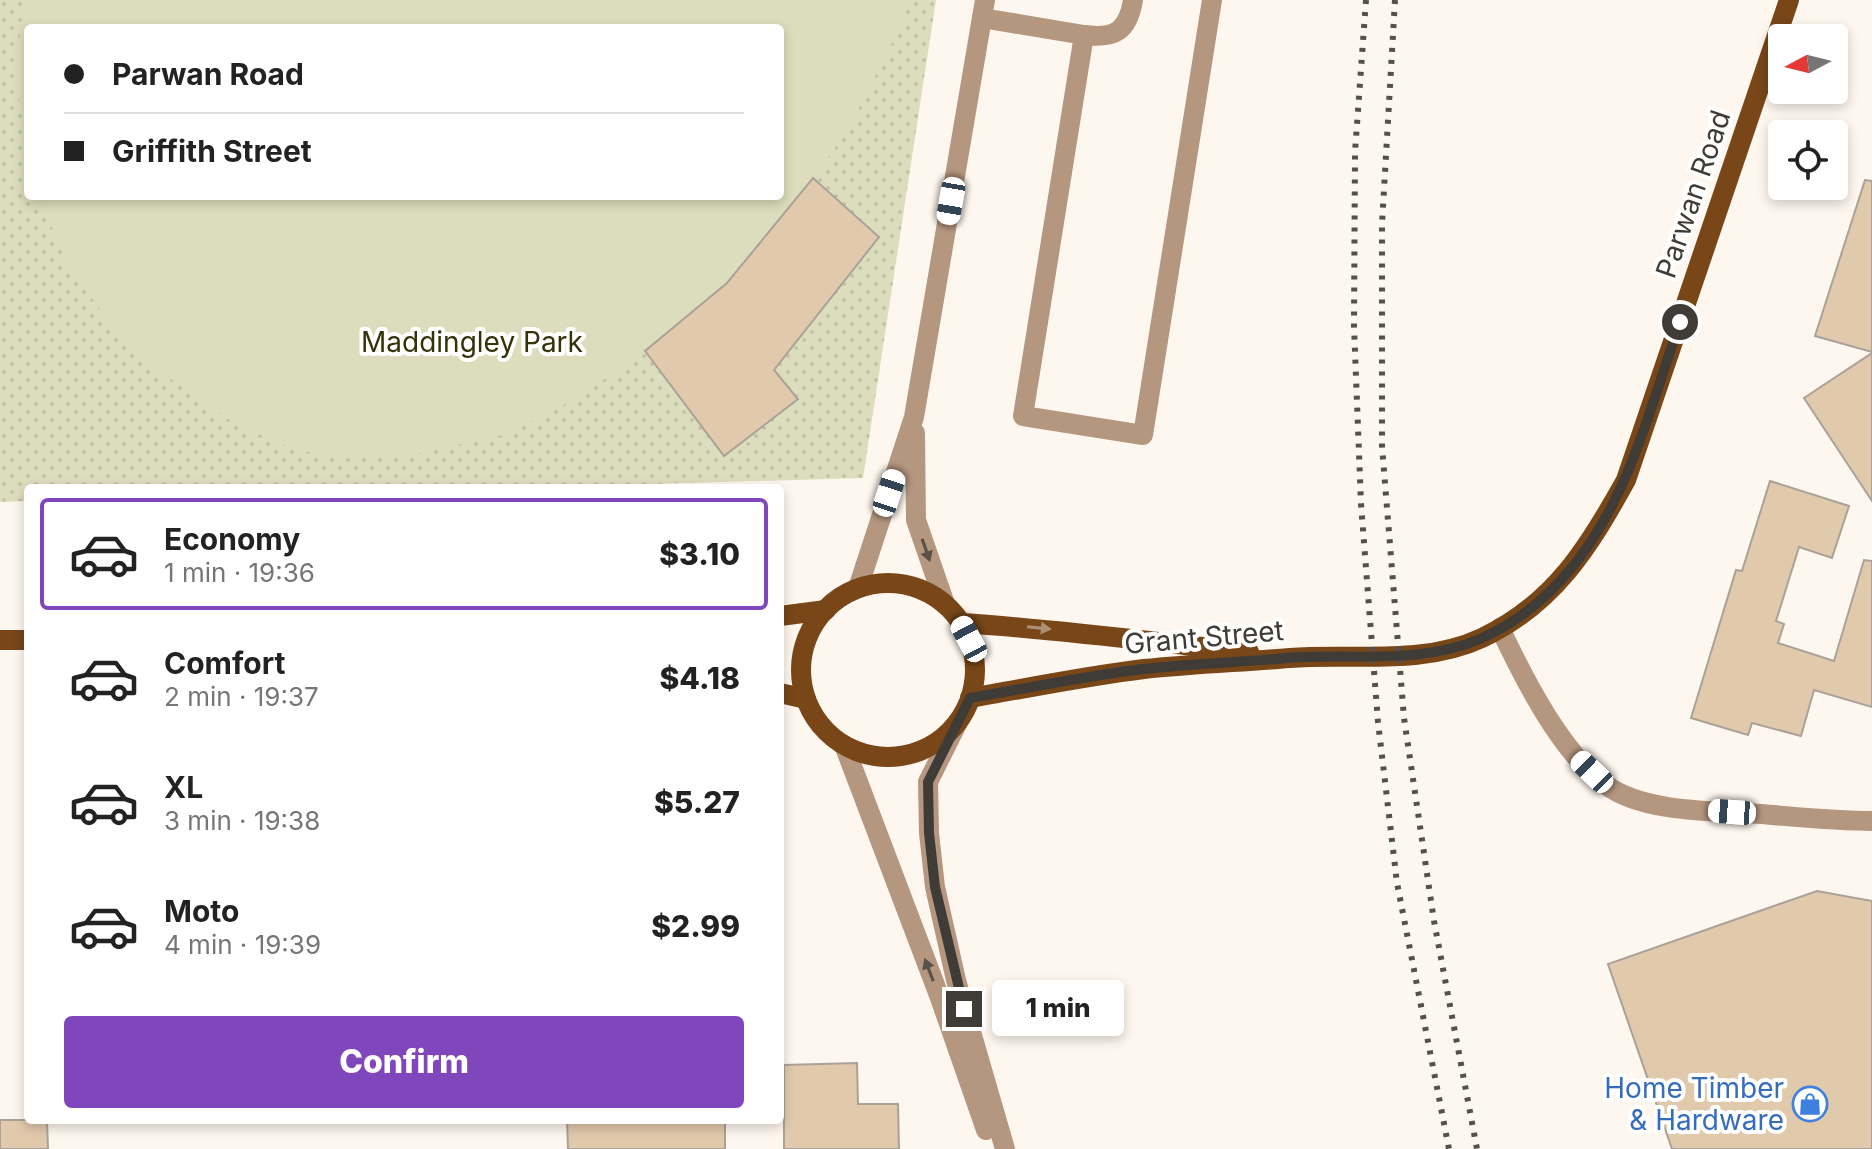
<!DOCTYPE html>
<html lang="en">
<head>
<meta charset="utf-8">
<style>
  :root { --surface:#fff; --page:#f2f2f2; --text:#222; --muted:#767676; --line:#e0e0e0; --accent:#8047bd }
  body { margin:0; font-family:Inter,sans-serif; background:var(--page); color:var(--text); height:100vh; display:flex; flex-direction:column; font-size:30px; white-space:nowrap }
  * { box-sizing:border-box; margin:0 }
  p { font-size:26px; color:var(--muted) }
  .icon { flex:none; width:44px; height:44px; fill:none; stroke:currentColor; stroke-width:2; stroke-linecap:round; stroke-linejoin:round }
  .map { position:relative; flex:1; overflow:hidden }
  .drawer { position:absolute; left:24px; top:484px; width:760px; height:640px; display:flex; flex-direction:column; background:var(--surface); border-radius:8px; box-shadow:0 4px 12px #0003 }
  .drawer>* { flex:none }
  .top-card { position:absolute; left:24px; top:24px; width:760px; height:176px; border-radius:8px; box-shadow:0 4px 12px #0003; display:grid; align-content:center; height:176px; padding:0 40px; background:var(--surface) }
  .needle { width:52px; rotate:263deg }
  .fabs { position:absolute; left:1768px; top:24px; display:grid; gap:16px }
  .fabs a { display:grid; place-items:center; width:80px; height:80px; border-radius:8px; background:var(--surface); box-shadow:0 4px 12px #0003; font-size:40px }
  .end { position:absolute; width:36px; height:36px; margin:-18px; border:10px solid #3f3b37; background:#fff; box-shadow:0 0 0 4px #fff }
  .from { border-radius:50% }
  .bubble { position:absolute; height:56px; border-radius:8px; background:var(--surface); box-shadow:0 4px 12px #0003; font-size:26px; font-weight:800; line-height:56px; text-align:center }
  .car { position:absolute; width:24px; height:48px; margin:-24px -12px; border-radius:10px; box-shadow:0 0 6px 2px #0007; background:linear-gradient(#fff 24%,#345 0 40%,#fff 0 76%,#345 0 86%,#fff 0) }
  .top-card b { display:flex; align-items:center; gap:28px; height:76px; font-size:30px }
  .top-card b+b { border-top:2px solid var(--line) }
  .top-card i { width:20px; height:20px; background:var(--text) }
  ul { padding:14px 0 0; list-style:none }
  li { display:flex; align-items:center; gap:24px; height:112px; margin:0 16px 12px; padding:0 24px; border:4px solid transparent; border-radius:8px }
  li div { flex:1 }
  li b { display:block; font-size:30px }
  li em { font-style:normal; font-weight:800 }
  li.selected { border-color:var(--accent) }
  li>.icon { width:72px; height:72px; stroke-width:1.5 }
  .cta { display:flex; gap:16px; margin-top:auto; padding:16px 40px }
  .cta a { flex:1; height:92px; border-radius:8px; background:var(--accent); color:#fff; font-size:32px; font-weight:800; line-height:92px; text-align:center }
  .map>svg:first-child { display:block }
  .park { fill:url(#park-dots); fill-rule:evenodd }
  .pitch { fill:#dbddbc }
  .building { fill:#e1c9ac; stroke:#aaa298; stroke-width:2 }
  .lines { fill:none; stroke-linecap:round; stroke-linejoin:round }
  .minor { stroke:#b59780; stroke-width:20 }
  .major { stroke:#784617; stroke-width:20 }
  .rail { stroke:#54504b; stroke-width:6; stroke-dasharray:4 8; stroke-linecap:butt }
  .oneway { fill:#5c5249 }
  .oneway2 { fill:#ae9074 }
  .route { stroke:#3f3b37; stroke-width:10 }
  .labels { text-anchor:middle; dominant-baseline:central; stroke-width:8; stroke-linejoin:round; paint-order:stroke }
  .street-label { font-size:28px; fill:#3f3b37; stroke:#fff }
  .park-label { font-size:28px; fill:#323307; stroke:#fff }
  .shop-label { font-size:28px; fill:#366cbe; stroke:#fff; text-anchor:end }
</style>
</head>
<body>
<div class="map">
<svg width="1872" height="1149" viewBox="0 0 1872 1149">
  <defs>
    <pattern id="park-dots" width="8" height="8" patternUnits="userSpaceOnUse" patternTransform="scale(2)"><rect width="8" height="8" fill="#dbddbc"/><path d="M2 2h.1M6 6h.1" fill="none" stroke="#bdbfa2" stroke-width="1.8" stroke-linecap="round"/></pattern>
  </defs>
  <rect width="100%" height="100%" fill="#fef7ef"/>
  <path class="park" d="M0,0h936l-73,478 -348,10h-487v13l-28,1zM28,28h752v168h-752z"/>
  <polygon class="pitch" points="28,0 910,0 890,48 848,129 794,206 729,281 645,351 580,396 508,434 421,453 344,459 293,449 235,424 134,353 69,269 39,196 780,196 780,28 28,28 28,158 14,62"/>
  <g class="building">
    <polygon points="813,178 879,237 774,370 798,399 724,456 645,351 727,283"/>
    <polygon points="1865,180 1872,181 1872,352 1815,336"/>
    <polygon points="1872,353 1872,501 1804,398"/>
    <polygon points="1770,481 1849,506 1832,558 1799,547 1776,621 1784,624 1778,643 1834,661 1864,560 1872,561 1872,707 1814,690 1801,736 1752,723 1748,735 1691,718 1736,570 1742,571"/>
    <polygon points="1817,891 1872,901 1872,1149 1672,1149 1608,964"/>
    <polygon points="857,1063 858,1104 898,1104 899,1149 784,1149 784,1065"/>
    <polygon points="0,1120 47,1120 48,1149 0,1149"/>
    <polygon points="567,1120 725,1120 725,1149 568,1149"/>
  </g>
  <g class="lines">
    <g class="minor">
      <path d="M1133,0c-5,31 -18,39 -49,35l-61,381 120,19 69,-435"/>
      <polyline points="982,18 1084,35"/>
      <polyline points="915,433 916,520 945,604"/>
      <polyline points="858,588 914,417 985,0"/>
      <path d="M1500,628c23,49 61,125 106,157 38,28 109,26 155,29 37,3 74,7 111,7"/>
      <polyline points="958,722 928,782 929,833 935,887 956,980 1005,1149"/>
      <polyline points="844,745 940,998 986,1130"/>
    </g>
    <g class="major">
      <circle cx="888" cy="670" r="87"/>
      <polyline points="780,616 826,610"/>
      <path d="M961,623c96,6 192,19 288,29"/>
      <polyline points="0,640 28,640"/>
      <polyline points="780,693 806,699"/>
      <path d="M970,698c58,-10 116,-22 174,-29 48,-5 97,-7 146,-11 63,-5 132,8 192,-20 72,-34 107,-91 144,-158l163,-480"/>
    </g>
    <g class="rail">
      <polyline points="1366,0 1355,152 1354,326 1361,504 1378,722 1397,883 1449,1149"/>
      <polyline points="1395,0 1382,224 1382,446 1404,718 1434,921 1477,1149"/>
    </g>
  </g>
  <defs><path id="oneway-solid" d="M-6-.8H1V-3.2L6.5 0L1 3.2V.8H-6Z" transform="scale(2)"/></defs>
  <g class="oneway">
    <use href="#oneway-solid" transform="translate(926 550) rotate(71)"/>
    <use href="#oneway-solid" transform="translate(929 970) rotate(-111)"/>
  </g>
  <use class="oneway2" href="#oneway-solid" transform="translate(1039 628) rotate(6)"/>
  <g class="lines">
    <path class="route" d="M964,1009l-29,-122 -6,-54 -1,-51 42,-84c58,-10 116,-22 173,-29 49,-5 97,-7 145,-11 64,-5 131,7 192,-19 37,-16 69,-43 94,-74 56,-70 77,-160 106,-243"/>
  </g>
  <defs>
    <g id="shop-ring" transform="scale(1.8)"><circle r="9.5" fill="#fff" stroke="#3f7fe0" stroke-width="1.5"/><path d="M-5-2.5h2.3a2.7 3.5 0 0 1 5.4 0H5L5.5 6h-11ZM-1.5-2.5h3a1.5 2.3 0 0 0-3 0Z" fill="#3f7fe0"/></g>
  </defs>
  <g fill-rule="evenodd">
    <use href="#shop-ring" x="1810" y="1104"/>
  </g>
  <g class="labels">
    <g class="street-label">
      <text transform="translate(1693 194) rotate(-71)">Parwan Road</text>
      <text transform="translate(1204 637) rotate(-5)">Grant Street</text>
    </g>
    <g class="park-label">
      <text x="472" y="342">Maddingley Park</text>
    </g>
    <g class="shop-label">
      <text x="1784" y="1088">Home Timber<tspan x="1784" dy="32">&amp; Hardware</tspan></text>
    </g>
  </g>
</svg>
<div class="fabs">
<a><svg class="needle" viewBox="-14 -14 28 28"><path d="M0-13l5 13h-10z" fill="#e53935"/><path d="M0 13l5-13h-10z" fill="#767676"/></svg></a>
<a><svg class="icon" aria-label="locate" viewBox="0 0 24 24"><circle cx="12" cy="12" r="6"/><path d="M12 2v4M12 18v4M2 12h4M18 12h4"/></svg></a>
</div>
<i class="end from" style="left:1680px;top:322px"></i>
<i class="end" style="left:964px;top:1009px"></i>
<div class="bubble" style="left:992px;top:980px;width:132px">1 min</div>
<i class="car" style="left:951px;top:201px;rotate:190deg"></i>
<i class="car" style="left:889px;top:493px;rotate:18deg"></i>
<i class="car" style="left:969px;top:639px;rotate:332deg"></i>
<i class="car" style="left:1592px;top:772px;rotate:314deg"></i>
<i class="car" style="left:1732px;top:812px;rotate:274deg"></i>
<div class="top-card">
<b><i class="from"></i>Parwan Road</b>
<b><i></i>Griffith Street</b>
</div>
<section class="drawer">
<ul>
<li class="selected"><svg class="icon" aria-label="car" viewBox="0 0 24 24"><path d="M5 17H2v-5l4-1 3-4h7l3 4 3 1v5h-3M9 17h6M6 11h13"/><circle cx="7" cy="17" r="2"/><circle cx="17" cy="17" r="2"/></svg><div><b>Economy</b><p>1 min · 19:36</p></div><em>$3.10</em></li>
<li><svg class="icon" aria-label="car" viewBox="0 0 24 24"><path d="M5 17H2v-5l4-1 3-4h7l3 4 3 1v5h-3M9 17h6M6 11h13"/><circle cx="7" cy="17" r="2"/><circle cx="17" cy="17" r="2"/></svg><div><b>Comfort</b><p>2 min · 19:37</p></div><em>$4.18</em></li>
<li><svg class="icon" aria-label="car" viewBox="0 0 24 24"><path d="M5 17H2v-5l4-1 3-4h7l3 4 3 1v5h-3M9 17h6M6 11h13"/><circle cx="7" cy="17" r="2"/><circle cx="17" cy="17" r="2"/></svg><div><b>XL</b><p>3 min · 19:38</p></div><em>$5.27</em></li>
<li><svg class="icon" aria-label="car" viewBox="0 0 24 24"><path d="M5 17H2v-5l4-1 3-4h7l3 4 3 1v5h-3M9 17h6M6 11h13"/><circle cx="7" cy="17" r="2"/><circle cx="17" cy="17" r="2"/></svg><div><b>Moto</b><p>4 min · 19:39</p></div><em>$2.99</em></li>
</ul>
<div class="cta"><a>Confirm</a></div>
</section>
</div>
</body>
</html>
